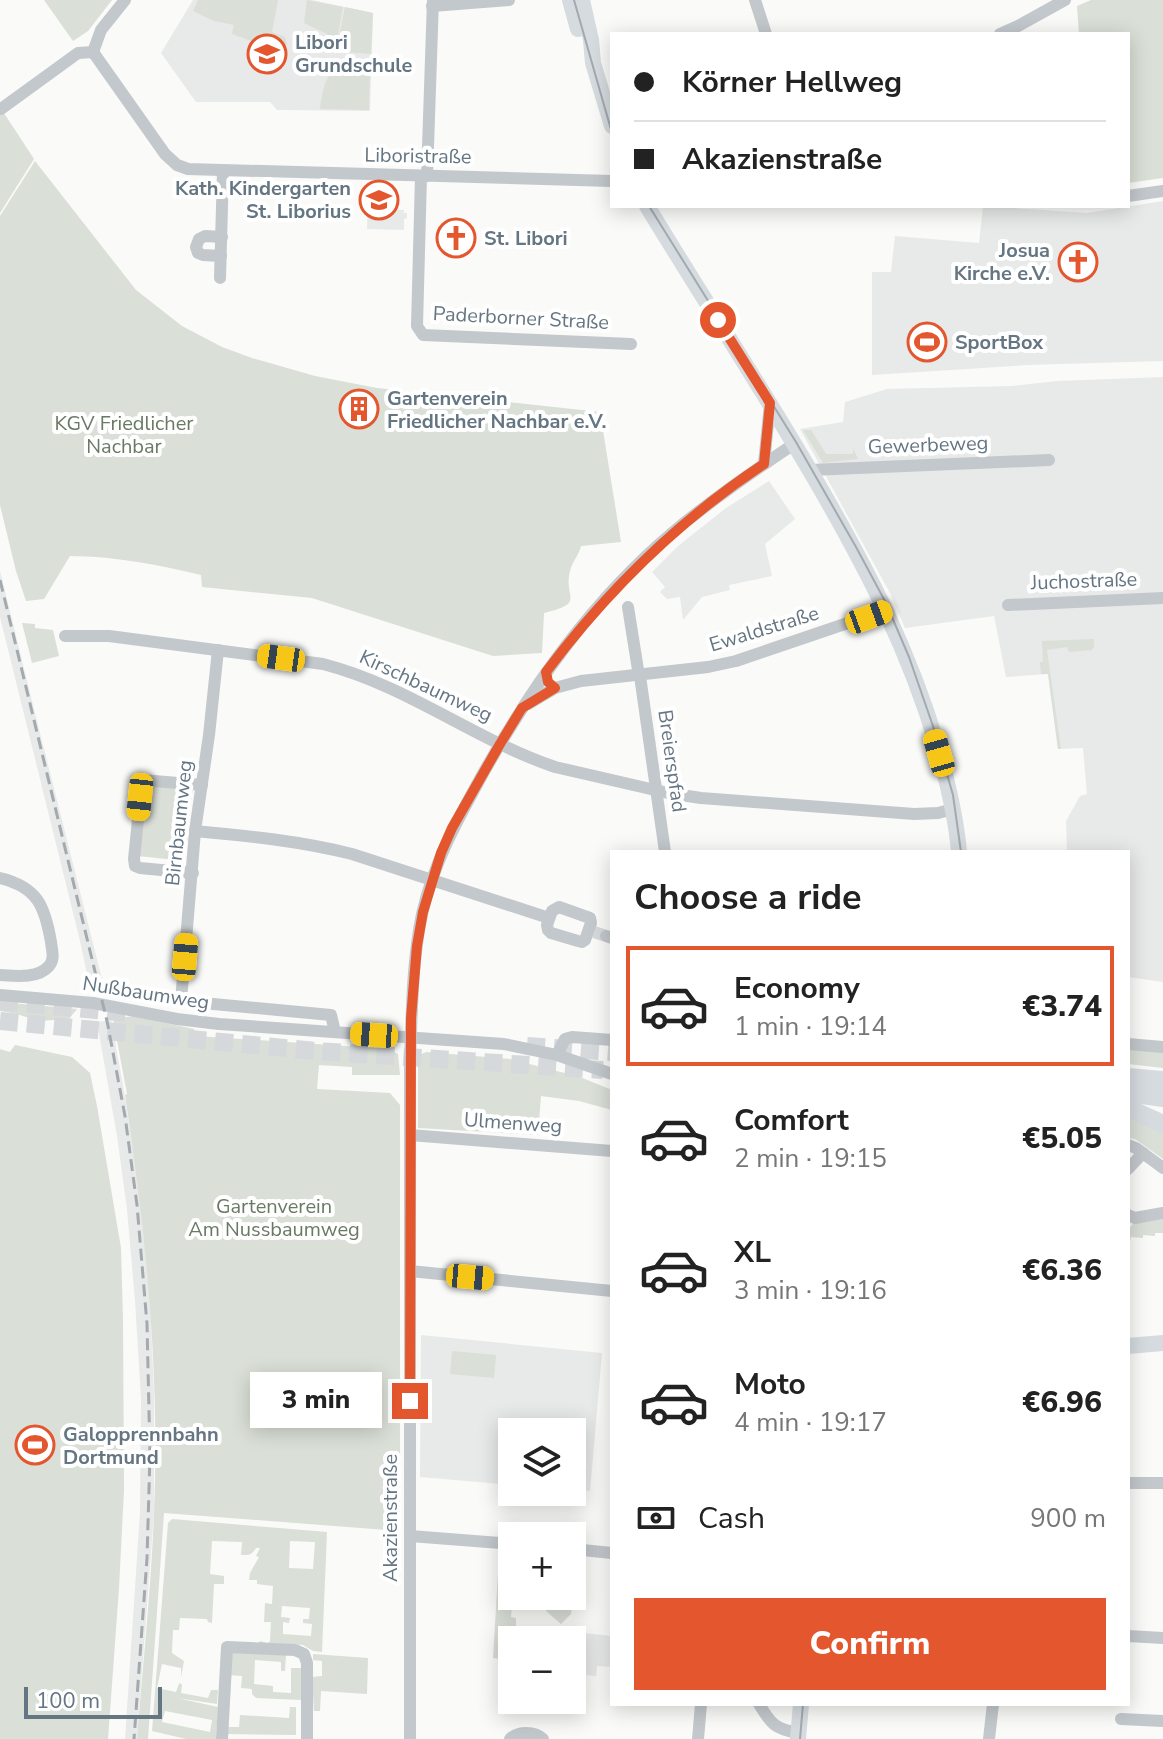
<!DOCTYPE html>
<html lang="en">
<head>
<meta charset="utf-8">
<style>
  :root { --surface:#fff; --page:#f2f2f2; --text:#222; --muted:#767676; --line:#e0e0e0; --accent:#e4572e }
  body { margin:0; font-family:"Nunito Sans",sans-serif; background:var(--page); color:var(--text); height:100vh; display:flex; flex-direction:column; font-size:30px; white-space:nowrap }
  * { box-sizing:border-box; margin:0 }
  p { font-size:26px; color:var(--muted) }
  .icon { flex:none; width:44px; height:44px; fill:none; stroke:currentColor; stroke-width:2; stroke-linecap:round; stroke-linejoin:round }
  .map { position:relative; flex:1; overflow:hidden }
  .side { position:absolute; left:610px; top:850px; width:520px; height:856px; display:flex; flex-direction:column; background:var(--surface); border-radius:0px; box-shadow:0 4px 20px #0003 }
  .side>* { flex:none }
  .top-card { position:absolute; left:610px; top:32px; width:520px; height:176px; border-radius:0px; box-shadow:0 4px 20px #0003; display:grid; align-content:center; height:176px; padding:0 24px; background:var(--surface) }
  .tools { position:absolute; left:498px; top:1418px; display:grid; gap:16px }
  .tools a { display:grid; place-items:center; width:88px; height:88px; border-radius:0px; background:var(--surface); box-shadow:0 4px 20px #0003; font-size:40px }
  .scale { position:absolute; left:24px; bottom:20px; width:138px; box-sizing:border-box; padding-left:8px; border:4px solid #657683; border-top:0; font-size:22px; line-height:28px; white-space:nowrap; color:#657683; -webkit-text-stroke:6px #fff; paint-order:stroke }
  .end { position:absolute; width:36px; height:36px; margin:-18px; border:10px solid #e4572e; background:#fff; box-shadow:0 0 0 4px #fff }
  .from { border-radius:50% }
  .bubble { position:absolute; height:56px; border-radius:0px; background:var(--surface); box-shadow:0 4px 20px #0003; font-size:26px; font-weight:800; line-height:56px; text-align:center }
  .car { position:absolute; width:24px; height:48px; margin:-24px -12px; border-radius:10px; box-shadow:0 0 6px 2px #0007; background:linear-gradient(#f5c518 24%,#345 0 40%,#f5c518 0 76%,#345 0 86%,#f5c518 0) }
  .top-card b { display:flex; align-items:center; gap:28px; height:76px; font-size:30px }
  .top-card b+b { border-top:2px solid var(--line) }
  .top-card i { width:20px; height:20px; background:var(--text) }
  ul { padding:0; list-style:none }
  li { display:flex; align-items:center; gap:24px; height:120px; margin:0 16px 12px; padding:0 8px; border:4px solid transparent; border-radius:0px }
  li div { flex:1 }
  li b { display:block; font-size:30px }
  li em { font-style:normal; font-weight:800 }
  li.selected { border-color:var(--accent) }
  li>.icon { width:72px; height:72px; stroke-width:1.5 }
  h2 { padding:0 24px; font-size:36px; line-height:96px }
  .pay { display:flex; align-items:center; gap:20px; height:88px; padding:0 24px; font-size:30px }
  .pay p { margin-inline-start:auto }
  .primary-button { display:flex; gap:16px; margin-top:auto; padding:16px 24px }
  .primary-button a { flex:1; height:92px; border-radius:0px; background:var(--accent); color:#fff; font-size:32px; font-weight:800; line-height:92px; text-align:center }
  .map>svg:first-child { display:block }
  .built { fill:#e8e9e9 }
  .green { fill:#dadfd7; fill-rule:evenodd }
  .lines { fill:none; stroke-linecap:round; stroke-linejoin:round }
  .minor-tunnel { stroke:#d5d9db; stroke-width:12; stroke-dasharray:12 6; stroke-linecap:butt }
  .highway-tunnel { stroke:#d5d9db; stroke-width:18; stroke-dasharray:18 9; stroke-linecap:butt }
  .minor { stroke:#c3c8cc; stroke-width:12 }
  .major { stroke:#d6dbdf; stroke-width:16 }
  .highway { stroke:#d6dbdf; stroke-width:18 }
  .tram { stroke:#a2aab0; stroke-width:2 }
  .rail { stroke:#a2aab0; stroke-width:3; stroke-dasharray:12 6; stroke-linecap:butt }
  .route { stroke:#e4572e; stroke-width:10 }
  .labels { text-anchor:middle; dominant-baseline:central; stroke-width:8; stroke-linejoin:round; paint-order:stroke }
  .poi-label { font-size:20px; font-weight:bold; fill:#657683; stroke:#fff; text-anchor:start }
  .street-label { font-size:20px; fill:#657683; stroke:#fff }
  .park-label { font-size:20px; fill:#687a64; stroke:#fff }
</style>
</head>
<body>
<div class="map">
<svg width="1163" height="1739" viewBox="0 0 1163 1739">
  <rect width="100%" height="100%" fill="#fafaf8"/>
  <g class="built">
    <polygon points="193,0 312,0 373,13 370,111 277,110 270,102 196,102 161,53"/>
    <polygon points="369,184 394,184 390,190 389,209 404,210 404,213 407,213 407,218 404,219 404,230 367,229"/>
    <polygon points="1163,201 1163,361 1028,365 872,375 872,272 891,272 895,236 979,243 983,206 1087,213"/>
    <polygon points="1163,377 1163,982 1128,977 1128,852 1067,852 1066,821 1080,796 1087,794 1083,748 1058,749 1048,674 1006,677 994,616 905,628 890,593 800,429 843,422 845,402 887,389 1011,386 1058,381"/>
    <polygon points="769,481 795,519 765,544 772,576 729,585 730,590 702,597 683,620 680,597 667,599 660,592 665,587 652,572 678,546 726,508"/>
    <polygon points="0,571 34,709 104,987 89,984 81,945 0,617"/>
    <polygon points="111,1020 123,1085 138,1181 150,1299 154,1392 154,1513 137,1739 125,1739 140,1512 141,1399 135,1301 127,1209 117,1136 97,1022"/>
    <polygon points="421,1335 602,1353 590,1491 572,1489 572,1432 512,1432 512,1485 420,1477"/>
    <polygon points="574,1632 612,1636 612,1667 597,1666 596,1676 572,1674 572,1640 538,1640 539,1634 573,1637"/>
  </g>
  <g class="green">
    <polygon points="44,0 112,0 88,31 73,41"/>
    <polygon points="198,0 278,0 272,32 285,37 287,44 276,50 232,34 234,25 214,21 193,11"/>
    <polygon points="307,0 343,7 338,35 332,40 329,38 329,35 304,23"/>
    <polygon points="1091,0 1163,0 1163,178 1128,183 1128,34 1079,34 1077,6"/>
    <polygon points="345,7 373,13 371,54 336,51"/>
    <path d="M370,65l-1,45 -49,-1c8,-53 13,-28 50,-44z"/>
    <polygon points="0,107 34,159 0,213"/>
    <path d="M35,161l101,129 46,36 40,21 30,11 63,18 62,12 223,24 21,130 -40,4c-2,9 -9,16 -11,25 -7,28 17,31 -26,42l-2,40 -49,3 -181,-58 -110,-11 -1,-12c-43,-10 -86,-19 -131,-19l-26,43 -18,2 -10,-30 -16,-66v-289z"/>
    <polygon points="803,430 811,430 826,454 853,454 853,448 858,459 823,463"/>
    <polygon points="22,623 35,624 35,628 53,630 59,656 32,663"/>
    <polygon points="1094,639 1094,646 1092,650 1069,652 1067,647 1047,650 1061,749 1058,749 1048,674 1041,674 1040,662 1043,662 1042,641"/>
    <polygon points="145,782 193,787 185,861 138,856"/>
    <polygon points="0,1002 77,1009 69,1019 38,1021 17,1014 0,1011"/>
    <path d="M133,1016l61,13 3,7 192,13 9,5 2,21h-48v-8l-33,-2 -2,24 73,4 10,12v426l-236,-18 -16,226h-11c6,-75 14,-150 17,-225 6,-141 -8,-281 -29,-419l2,-1 -14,-75z"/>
    <polygon points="15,1045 72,1057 90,1073 97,1106 121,1248 123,1320 124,1490 119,1588 108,1739 0,1739 0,1049 10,1052"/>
    <polygon points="1128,1049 1163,1052 1163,1068 1128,1064"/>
    <polygon points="427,1052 510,1059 580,1077 612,1090 612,1110 579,1101 541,1096 538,1135 418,1128 418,1063 421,1054"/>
    <polygon points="1128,1115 1163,1131 1163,1159 1135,1139 1128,1138"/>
    <polygon points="1163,1219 1163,1233 1155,1233 1155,1236 1143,1235 1143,1238 1131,1237 1130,1241 1128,1241 1129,1229 1133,1223"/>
    <polygon points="452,1351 496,1355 494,1378 450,1374"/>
    <path d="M172,1519l155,13 -5,120 -9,-1 -10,-6 -45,-2 2,-2 8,2 2,-2 1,-19h-7l1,-19 7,1 1,-18 -16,-2v-4h-8l1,-7 9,-16 -3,-1 4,-8h-4c-4,7 -7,7 -15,7l1,-13 -30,-1 -2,33 14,2v8h-10l-2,39 -4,-1 -1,-3 -27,-1 -1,12h-6l-1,23 12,8 -3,16v-9l-19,-4 -5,24 19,4 3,-8 1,-1 2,2 -1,8 27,5 3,-8h7l-1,14 -40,-6 41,9 -2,32h-30l-34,-8 16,-208zM290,1541l25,1 -2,27 -24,-1zM282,1606l28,2 -1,11h-6v4l9,1 -1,12 -28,-2v-12l6,1 1,-5 -9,-1zM165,1711l47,9 -2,12 -48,-10z"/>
    <polygon points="498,1574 510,1575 510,1579 512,1579 513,1596 511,1617 516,1618 516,1628 526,1630 529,1626 535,1627 536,1640 512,1640 512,1660 493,1658"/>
    <polygon points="573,1595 571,1614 561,1624 546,1611 547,1596 563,1598 564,1596"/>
    <polygon points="234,1652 286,1654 285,1671 281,1671 281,1662 255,1660 254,1684 273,1686 273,1692 291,1693 291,1668 303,1668 301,1700 256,1698 252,1694 252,1689 241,1688 242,1676 228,1675 229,1658"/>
    <polygon points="313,1654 368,1658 367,1694 321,1691 320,1711 314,1711 312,1677 322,1676 322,1661 313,1660"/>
    <polygon points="290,1707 296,1707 296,1735 228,1734 225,1727 239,1727 240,1715 289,1718"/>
  </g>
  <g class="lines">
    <polyline class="minor-tunnel" points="594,932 606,936"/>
    <g class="highway-tunnel">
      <polyline points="0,1001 127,1013"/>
      <polyline points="0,1021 317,1051 603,1070"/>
      <polyline points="527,1046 612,1052"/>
    </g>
    <g class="minor">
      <polyline points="755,0 766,34"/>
      <polyline points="432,6 509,0"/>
      <polyline points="1000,34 1018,26 1065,0"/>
      <polyline points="93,52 165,154 177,165 188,169 612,181"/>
      <polyline points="93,52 101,30 125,0"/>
      <polyline points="1,109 78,53 93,52"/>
      <polyline points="421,176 417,326 423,335 631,344"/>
      <polyline points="427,176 433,0"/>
      <polyline points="1128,196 1163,191"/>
      <polyline points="221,256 203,255 198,253 196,247 199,239 205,236 222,237"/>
      <polyline points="220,278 223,171"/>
      <polyline points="764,464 770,403"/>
      <polyline points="810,470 1049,460"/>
      <polyline points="1008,605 1163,598"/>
      <polyline points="628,607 639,676"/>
      <path d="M65,636h44l214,28c85,22 150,75 232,103l113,26 33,5 213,16 24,-1 15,-4"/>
      <polyline points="218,650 209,735 195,831 181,1001 331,1015 335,1032"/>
      <polyline points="640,676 665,852"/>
      <polyline points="528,704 555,688 581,681 708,667 736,661 886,610"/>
      <path d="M195,831c54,5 105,10 157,23l197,64"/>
      <polyline points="193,873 140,868 135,866 134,859 142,780 202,785"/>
      <path d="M0,878c38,9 45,29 51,64 1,9 4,17 -2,24 -11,13 -34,10 -49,9"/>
      <polygon points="559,907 590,918 591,923 585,940 582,942 578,941 551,933 548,930 547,925 552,911"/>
      <polyline points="606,936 612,938"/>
      <polyline points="0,995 93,1003 177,1019 219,1024 504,1044 557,1055 612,1074"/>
      <polyline points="1128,1044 1163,1047"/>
      <polyline points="557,1055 565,1039 572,1037 612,1040"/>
      <polyline points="410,1135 612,1151"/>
      <polyline points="1128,1145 1136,1148 1163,1168"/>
      <polyline points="1128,1169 1143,1153"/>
      <polyline points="1128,1215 1135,1218 1163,1213"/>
      <polyline points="410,1271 612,1291"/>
      <polyline points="1128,1483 1163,1483"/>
      <polyline points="410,1536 512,1544"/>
      <polyline points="572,1549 612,1553"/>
      <polyline points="1128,1636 1163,1638"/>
      <path d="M759,1704c12,20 16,25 39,29"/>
      <polyline points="1121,1719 1163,1721"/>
      <polyline points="222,1739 227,1647 295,1650 304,1654 307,1663 307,1739"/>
      <path d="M410,1739v-680c2,-48 2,-97 12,-145 12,-53 37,-97 63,-144 50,-88 109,-171 187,-237 39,-33 80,-61 122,-89"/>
      <path d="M510,1739c8,-8 25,-8 33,0"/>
      <polyline points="698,1739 701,1704"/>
      <polyline points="989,1739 993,1704"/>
    </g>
    <g class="major">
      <polyline points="570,0 578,29"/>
      <polyline points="582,0 591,40 593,63 612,126"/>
      <path d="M647,206c57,94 117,185 172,280 49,85 90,164 118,259 10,35 19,70 22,107"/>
      <polyline points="1128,1346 1163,1343"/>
      <polyline points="798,1739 801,1704"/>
    </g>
    <g class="highway">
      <polyline points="1128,1077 1163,1080"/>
      <polyline points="1128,1093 1163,1098"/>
      <polyline points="1128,1108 1163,1124"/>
    </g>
    <g class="tram">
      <polyline points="574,0 612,133"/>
      <polyline points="649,206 796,442 856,547 886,603 909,657 934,729 953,795 961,852"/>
      <polyline points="800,1739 803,1704"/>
    </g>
    <polyline class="rail" points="0,580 107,1021 125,1116 137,1205 147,1324 150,1455 147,1558 134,1739"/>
  </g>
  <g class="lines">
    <path class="route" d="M410,1401l1,-383 6,-72 6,-34 18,-59 11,-25 48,-84 22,-36 33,-20 -7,-6 -2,-10c62,-82 133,-152 218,-208l6,-61 -52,-83"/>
  </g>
  <defs>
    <g id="school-ring" transform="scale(2)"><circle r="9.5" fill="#fff" stroke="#e4572e" stroke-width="1.5"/><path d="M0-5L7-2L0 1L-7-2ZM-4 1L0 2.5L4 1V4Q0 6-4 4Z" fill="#e4572e"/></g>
    <g id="church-ring" transform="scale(2)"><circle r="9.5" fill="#fff" stroke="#e4572e" stroke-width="1.5"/><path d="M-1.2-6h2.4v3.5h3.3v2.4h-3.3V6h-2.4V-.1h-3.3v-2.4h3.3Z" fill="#e4572e"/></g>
    <g id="stadium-ring" transform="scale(2)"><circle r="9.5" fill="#fff" stroke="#e4572e" stroke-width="1.5"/><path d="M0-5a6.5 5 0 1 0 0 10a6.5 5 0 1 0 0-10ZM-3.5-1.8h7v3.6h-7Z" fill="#e4572e"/></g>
    <g id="building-ring" transform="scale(2)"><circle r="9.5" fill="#fff" stroke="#e4572e" stroke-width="1.5"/><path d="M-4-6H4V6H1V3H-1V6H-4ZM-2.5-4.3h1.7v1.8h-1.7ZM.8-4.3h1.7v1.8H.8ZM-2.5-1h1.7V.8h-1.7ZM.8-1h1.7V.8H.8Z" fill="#e4572e"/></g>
  </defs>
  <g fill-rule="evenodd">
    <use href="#school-ring" x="267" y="54"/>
    <use href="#school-ring" x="379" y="200"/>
    <use href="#church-ring" x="456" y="238"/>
    <use href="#church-ring" x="1078" y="262"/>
    <use href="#stadium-ring" x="927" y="342"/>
    <use href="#building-ring" x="359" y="409"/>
    <use href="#stadium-ring" x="35" y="1445"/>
  </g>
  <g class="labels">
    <g class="poi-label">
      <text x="295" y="42">Libori<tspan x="295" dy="23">Grundschule</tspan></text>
      <text x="351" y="188" text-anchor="end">Kath. Kindergarten<tspan x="351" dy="23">St. Liborius</tspan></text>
      <text x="484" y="238">St. Libori</text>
      <text x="1050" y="250" text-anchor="end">Josua<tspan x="1050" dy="23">Kirche e.V.</tspan></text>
      <text x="955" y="342">SportBox</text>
      <text x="387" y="398">Gartenverein<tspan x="387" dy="23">Friedlicher Nachbar e.V.</tspan></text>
      <text x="63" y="1434">Galopprennbahn<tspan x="63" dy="23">Dortmund</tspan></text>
    </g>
    <g class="street-label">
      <text transform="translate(418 156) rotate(1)">Liboristraße</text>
      <text transform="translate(521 318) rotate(3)">Paderborner Straße</text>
      <text transform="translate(928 445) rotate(-2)">Gewerbeweg</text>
      <text transform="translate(1084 581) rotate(-2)">Juchostraße</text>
      <text transform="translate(764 629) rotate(-17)">Ewaldstraße</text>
      <text transform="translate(426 686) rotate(25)">Kirschbaumweg</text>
      <text transform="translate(672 761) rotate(82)">Breierspfad</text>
      <text transform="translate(179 823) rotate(-84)">Birnbaumweg</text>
      <text transform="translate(146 993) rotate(9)">Nußbaumweg</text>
      <text transform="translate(513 1123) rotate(4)">Ulmenweg</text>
      <text transform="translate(390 1518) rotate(-90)">Akazienstraße</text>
    </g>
    <g class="park-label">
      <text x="124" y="423">KGV Friedlicher<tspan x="124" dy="23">Nachbar</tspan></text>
      <text x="274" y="1206">Gartenverein<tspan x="274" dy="23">Am Nussbaumweg</tspan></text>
    </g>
  </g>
</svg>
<div class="tools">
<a><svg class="icon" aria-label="layers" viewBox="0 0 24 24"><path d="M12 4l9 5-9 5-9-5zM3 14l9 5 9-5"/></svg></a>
<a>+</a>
<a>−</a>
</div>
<div class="scale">100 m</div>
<i class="end from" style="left:718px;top:320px"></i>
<i class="end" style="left:410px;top:1401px"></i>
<div class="bubble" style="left:250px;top:1372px;width:132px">3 min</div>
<i class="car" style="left:869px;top:617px;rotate:70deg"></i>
<i class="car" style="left:281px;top:658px;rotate:278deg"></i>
<i class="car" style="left:939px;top:753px;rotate:344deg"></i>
<i class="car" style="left:140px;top:797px;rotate:186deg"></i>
<i class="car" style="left:185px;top:957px;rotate:5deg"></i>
<i class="car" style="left:374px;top:1035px;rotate:274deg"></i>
<i class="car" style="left:470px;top:1277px;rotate:95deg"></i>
<div class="top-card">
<b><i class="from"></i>Körner Hellweg</b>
<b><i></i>Akazienstraße</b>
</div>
<section class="side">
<h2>Choose a ride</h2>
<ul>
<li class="selected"><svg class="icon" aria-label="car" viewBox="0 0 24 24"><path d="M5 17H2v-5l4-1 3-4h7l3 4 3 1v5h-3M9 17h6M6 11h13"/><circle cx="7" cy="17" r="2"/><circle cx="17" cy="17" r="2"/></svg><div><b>Economy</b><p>1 min · 19:14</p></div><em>€3.74</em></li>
<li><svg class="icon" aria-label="car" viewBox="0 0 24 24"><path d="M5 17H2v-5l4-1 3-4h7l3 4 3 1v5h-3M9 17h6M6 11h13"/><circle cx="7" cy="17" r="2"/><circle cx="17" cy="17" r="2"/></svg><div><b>Comfort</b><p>2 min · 19:15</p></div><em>€5.05</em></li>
<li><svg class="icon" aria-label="car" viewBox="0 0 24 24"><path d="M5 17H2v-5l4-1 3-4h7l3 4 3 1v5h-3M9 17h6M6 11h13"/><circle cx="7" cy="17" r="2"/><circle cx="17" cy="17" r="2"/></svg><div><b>XL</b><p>3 min · 19:16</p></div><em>€6.36</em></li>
<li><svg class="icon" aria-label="car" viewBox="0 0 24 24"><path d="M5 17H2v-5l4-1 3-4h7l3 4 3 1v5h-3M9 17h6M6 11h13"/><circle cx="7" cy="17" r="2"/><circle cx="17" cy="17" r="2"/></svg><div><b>Moto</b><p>4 min · 19:17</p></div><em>€6.96</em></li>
</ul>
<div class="pay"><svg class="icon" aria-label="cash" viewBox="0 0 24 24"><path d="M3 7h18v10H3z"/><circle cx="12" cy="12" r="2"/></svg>Cash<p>900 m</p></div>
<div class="primary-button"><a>Confirm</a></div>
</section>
</div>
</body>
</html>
